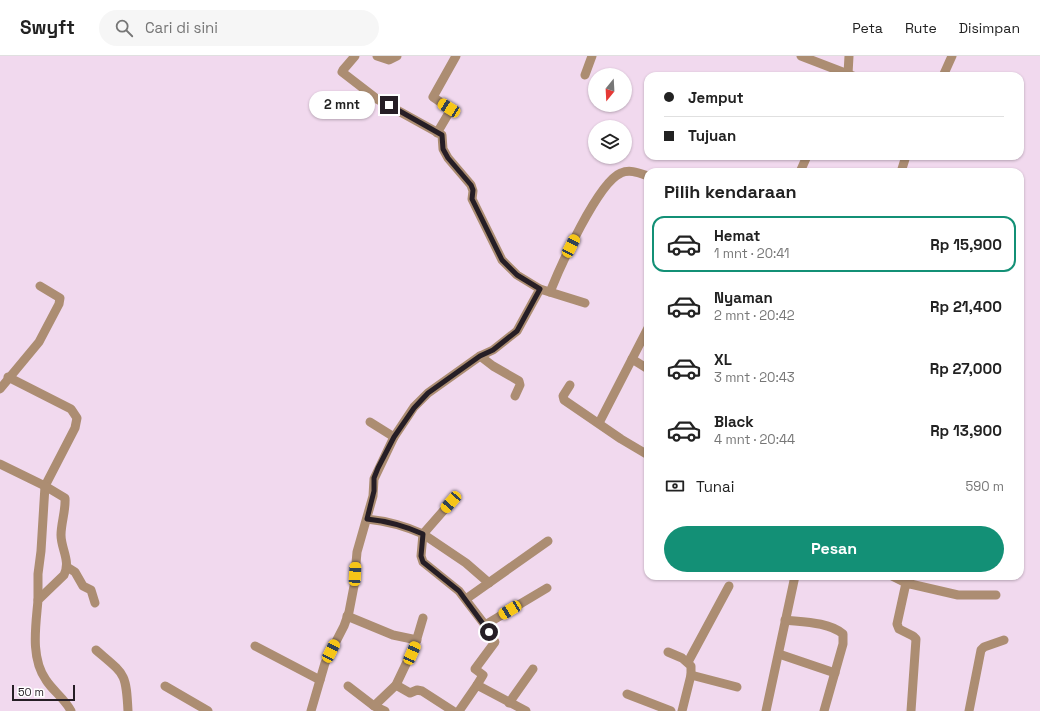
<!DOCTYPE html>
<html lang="id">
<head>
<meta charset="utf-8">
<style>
  :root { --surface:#fff; --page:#f6f6f6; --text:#222; --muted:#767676; --line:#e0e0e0; --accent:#139076 }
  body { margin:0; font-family:"Space Grotesk",sans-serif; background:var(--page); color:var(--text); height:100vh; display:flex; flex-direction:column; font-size:15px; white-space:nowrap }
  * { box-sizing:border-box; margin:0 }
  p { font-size:13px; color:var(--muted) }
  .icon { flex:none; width:22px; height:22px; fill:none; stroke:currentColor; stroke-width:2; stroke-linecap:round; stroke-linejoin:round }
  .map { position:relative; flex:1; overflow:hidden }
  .sheet { position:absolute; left:644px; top:112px; width:380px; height:412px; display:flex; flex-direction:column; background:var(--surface); border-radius:12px; box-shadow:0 1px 3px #0004 }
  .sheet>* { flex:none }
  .hud { position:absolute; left:644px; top:16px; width:380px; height:88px; border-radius:12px; box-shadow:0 1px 3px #0004; display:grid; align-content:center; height:88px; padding:0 20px; background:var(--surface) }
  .needle { width:26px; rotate:198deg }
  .buttons { position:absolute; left:588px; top:12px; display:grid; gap:8px }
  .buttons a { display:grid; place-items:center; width:44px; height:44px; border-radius:50%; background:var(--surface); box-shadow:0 1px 3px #0004; font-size:20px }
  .scale { position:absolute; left:12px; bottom:10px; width:63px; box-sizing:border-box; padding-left:4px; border:2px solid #261e25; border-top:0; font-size:11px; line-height:14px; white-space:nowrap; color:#261e25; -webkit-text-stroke:3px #fff; paint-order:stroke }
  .end { position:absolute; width:18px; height:18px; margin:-9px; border:5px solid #261e25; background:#fff; box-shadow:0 0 0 2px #fff }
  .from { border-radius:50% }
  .bubble { position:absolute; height:28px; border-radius:14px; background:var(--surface); box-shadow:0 1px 3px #0004; font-size:13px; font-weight:700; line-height:28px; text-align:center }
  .car { position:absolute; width:12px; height:24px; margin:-12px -6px; border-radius:5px; box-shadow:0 0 3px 1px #0007; background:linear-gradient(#f5c518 24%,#345 0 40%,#f5c518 0 76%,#345 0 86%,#f5c518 0) }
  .hud b { display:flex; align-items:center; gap:14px; height:38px; font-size:15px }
  .hud b+b { border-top:1px solid var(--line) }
  .hud i { width:10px; height:10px; background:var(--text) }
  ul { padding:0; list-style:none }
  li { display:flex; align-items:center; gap:12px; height:56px; margin:0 8px 6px; padding:0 12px; border:2px solid transparent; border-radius:12px }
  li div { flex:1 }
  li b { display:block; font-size:15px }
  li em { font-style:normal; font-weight:700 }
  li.on { border-color:var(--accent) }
  li>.icon { width:36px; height:36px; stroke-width:1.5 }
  h2 { padding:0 20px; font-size:18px; line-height:48px }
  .pay { display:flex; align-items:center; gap:10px; height:44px; padding:0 20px; font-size:15px }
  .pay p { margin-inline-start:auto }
  .cta { display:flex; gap:8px; margin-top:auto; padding:8px 20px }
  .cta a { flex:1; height:46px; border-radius:24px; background:var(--accent); color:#fff; font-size:16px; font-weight:700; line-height:46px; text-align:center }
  header { display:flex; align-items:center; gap:24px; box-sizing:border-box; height:56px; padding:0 20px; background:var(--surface); border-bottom:1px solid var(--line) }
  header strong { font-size:19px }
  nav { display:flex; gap:22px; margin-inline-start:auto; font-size:14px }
  .search { width:280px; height:36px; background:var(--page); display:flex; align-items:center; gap:10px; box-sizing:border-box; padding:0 14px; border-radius:22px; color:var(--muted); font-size:15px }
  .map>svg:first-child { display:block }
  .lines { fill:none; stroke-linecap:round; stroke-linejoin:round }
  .street { stroke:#ac8d72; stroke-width:9 }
  .route { stroke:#261e25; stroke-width:5 }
</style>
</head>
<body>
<header>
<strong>Swyft</strong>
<div class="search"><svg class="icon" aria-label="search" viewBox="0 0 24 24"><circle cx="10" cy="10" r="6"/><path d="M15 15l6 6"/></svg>Cari di sini</div>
<nav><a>Peta</a><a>Rute</a><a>Disimpan</a></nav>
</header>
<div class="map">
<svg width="1040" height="655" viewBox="0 0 1040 655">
  <rect width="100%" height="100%" fill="#f1d9ee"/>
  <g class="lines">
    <g class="street">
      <polyline points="355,0 343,14 342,16 377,43 442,79 443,93 448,102 471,129 473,135 472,143 502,204 517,219 540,233 585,247"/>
      <polyline points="377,0 389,4 397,0"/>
      <polyline points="801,0 853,20"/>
      <polyline points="848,18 849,0"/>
      <polyline points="585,19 592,0"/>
      <polyline points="943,20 952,0"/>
      <polyline points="437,77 450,55 449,52 433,41 456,0"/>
      <polyline points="800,116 807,100"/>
      <polyline points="901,116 906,100"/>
      <path d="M550,236c10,-25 48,-110 71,-119 9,-4 18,0 27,3"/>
      <polyline points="480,300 493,310 519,325 520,329 515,340"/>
      <polyline points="632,303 648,272"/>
      <polyline points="8,321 71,353 77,362 75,372 45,430 41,495 38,518 38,544"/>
      <polyline points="570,329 563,340 564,344 621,383 648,399"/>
      <polyline points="0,333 39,286 59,248 60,242 40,230"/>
      <polyline points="370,366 394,381"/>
      <polyline points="599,367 632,303 648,313"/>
      <path d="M0,408l45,22 20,12c1,12 -4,25 -4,37 0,14 10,26 3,40l-26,25c-2,25 -8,57 8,80 7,11 19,19 25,31"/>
      <polyline points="451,446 423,478 466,507 489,527"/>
      <path d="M367,463c20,2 38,7 56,15l-2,22 2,6 36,29 26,34 62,-37"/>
      <polyline points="67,511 75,516 83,530 91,534 95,547"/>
      <polyline points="892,520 906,527"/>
      <polyline points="466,543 548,485"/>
      <polyline points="347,560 393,579 417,584"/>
      <path d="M785,564c18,2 44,2 58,14v10l-19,67"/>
      <polyline points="255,590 320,624"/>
      <path d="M96,594c29,25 30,22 32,61"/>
      <polyline points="668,596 682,602 691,610 691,619 682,655"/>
      <polyline points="779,598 835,617"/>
      <polyline points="688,606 729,530"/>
      <polyline points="691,619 737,631"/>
      <polyline points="396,629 410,637 417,634 422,635 453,655"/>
      <polyline points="477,629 483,619 475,613 495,586 485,569"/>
      <polyline points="165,630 208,655"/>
      <polyline points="348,630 374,650 385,655"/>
      <polyline points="627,638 671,655"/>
      <polyline points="509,647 533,613"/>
      <polyline points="374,650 396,629 415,589 423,562"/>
      <polyline points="311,655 325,607 344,570 349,556 354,530 357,496 373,440 374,423 394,381 414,351 428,337 480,300 493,294 517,275 540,233"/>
      <polyline points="459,655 477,629 526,655"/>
      <polyline points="766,655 795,520"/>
      <polyline points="911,655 916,583 913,580 899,573 897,568 906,527 958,539 996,539"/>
      <polyline points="969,655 981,594 984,591 1004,584"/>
    </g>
  </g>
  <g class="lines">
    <path class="route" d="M389,49l53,30 1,14 5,9 23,27 2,5 -1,9 30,61 15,15 23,14 -23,42 -24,19 -13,6 -52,37 -14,15 -20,29 -16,31 -4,10v13l-7,28c20,2 38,7 56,15l-2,22 2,6 36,29 30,41"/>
  </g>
</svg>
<div class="buttons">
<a><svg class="needle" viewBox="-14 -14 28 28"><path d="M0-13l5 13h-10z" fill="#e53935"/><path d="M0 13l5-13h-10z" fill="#767676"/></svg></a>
<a><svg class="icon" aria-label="layers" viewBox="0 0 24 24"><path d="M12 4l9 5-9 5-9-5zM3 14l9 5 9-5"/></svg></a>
</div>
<div class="scale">50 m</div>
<i class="end from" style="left:489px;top:576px"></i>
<i class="end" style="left:389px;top:49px"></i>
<div class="bubble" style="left:309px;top:35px;width:66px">2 mnt</div>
<i class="car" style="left:449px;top:52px;rotate:302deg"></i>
<i class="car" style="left:571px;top:190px;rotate:27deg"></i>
<i class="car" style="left:451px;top:446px;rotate:221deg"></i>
<i class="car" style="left:355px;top:518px;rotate:3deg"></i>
<i class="car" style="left:510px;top:554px;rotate:239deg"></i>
<i class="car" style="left:331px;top:595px;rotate:27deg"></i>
<i class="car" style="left:412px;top:597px;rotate:24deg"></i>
<div class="hud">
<b><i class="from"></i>Jemput</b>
<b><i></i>Tujuan</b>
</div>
<section class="sheet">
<h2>Pilih kendaraan</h2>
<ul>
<li class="on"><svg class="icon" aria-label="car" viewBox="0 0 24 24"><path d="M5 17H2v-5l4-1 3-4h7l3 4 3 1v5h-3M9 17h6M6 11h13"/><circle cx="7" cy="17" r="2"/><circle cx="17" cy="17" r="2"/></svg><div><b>Hemat</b><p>1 mnt · 20:41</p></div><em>Rp 15,900</em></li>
<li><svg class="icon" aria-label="car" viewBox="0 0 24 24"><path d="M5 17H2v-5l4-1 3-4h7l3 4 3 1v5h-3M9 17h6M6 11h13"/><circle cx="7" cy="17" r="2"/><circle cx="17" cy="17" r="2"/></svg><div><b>Nyaman</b><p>2 mnt · 20:42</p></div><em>Rp 21,400</em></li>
<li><svg class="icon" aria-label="car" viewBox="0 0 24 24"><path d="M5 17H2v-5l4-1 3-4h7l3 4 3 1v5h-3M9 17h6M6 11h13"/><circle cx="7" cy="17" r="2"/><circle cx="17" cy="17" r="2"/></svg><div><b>XL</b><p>3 mnt · 20:43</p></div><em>Rp 27,000</em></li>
<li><svg class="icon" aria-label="car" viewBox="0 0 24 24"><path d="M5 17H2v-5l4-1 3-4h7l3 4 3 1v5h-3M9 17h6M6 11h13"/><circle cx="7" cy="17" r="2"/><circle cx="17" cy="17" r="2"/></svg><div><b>Black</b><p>4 mnt · 20:44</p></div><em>Rp 13,900</em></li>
</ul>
<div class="pay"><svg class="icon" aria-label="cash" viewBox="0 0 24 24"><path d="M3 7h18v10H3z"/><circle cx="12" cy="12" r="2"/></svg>Tunai<p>590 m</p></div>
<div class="cta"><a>Pesan</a></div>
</section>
</div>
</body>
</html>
